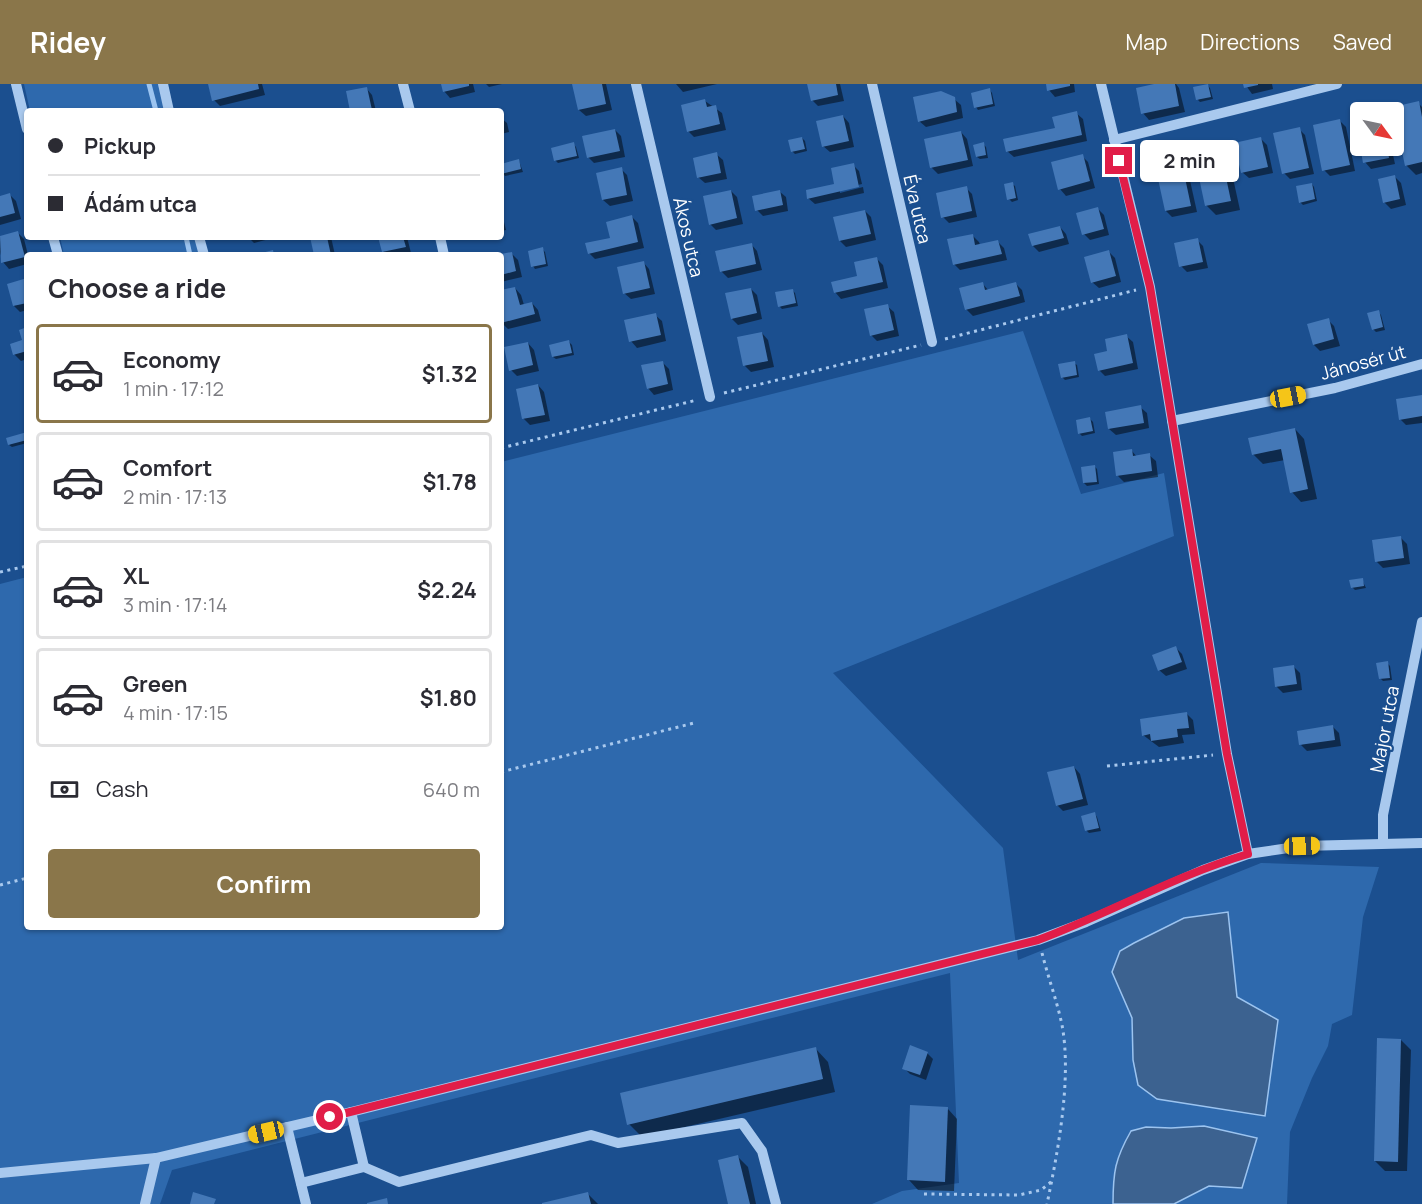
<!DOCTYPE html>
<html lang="en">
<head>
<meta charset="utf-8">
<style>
  :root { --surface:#fff; --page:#f2f2f3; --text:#2b2b33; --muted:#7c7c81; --line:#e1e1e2; --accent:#8a764a }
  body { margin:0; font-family:Manrope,sans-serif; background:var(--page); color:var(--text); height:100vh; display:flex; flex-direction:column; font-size:22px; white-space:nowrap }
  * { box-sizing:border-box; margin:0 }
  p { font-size:20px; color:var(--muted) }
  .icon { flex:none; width:33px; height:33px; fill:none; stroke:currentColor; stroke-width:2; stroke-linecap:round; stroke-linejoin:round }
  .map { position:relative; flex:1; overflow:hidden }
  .sheet { position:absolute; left:24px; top:168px; width:480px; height:678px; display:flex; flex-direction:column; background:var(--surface); border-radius:6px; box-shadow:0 2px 4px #0004 }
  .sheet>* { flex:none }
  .guide { position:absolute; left:24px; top:24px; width:480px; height:132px; border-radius:6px; box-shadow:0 2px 4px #0004; display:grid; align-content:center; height:132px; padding:0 24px; background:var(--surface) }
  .needle { width:39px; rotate:123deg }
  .buttons { position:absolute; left:1350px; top:18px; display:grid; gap:12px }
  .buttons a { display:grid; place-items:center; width:54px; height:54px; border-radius:6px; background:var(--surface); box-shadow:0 2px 4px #0004; font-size:30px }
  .end { position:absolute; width:27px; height:27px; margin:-14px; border:8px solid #e11d48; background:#fff; box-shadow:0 0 0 3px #fff }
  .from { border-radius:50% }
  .bubble { position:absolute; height:42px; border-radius:6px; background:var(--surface); box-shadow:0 2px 4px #0004; font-size:20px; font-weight:700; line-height:42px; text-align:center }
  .car { position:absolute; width:18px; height:36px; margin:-18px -9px; border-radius:8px; box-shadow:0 0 4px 2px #0007; background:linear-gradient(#f5c518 24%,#345 0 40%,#f5c518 0 76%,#345 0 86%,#f5c518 0) }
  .guide b { display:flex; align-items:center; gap:21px; height:57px; font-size:22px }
  .guide b+b { border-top:2px solid var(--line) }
  .guide i { width:15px; height:15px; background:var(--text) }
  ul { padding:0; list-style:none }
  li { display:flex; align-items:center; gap:18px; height:99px; margin:0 12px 9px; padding:0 12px; border:3px solid var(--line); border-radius:6px }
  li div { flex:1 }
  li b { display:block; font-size:22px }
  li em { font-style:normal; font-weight:700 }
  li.current { border-color:var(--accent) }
  li>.icon { width:54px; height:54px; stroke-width:1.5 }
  h2 { padding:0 24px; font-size:27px; line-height:72px }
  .pay { display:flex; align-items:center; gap:15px; height:66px; padding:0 24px; font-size:22px }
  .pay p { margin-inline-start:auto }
  .action { display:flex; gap:12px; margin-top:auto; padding:12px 24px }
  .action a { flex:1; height:69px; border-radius:6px; background:var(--accent); color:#fff; font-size:24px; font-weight:700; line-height:69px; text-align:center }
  header { display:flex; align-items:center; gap:36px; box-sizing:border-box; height:84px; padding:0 30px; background:var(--accent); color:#fff }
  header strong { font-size:28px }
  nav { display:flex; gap:33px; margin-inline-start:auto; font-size:21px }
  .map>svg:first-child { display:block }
  .green { fill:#2e69ad; fill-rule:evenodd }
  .water { fill:#3c6290; stroke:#9cc4f0; stroke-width:1.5 }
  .shadow { fill:#0007 }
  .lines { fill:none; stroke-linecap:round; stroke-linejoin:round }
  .stream { stroke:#9cc4f0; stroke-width:5 }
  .building { fill:#4478b7 }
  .path { stroke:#a9c9ee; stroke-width:3; stroke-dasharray:3 4.5; stroke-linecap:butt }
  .minor { stroke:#a9c9ee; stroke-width:10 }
  .route { stroke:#e11d48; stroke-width:8 }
  .labels { text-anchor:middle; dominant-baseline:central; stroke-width:4.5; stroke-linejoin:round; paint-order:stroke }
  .street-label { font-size:18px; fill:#fff; stroke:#1b4f8f }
</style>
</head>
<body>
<header>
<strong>Ridey</strong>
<nav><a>Map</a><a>Directions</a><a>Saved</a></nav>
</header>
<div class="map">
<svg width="1422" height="1120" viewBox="0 0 1422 1120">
  <rect width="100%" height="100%" fill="#1b4f8f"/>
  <g class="green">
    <polygon points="24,0 162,0 169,27 30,27"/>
    <polygon points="60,153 199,153 204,171 64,171"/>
    <path d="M1023,247l58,163 83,-21 10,63 -341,137 170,175 15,112 243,-97 118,4 -16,50 -11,98 -20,9 -4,22 -16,32 -22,54 -3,72h-113l35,-18 -5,-60 -33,2 -25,-1 -15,4c-16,28 -18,41 -18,73h-241l30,-13 57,-8 -9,-210 -778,197 -12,34h-160v-620l27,-7v350h474v-465zM1228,828l9,85 -104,63 -1,-42 -8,-23 -4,-44 64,-33z"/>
  </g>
  <g class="water">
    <polygon points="1228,828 1237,913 1278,936 1265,1032 1157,1015 1138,1001 1133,976 1132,934 1112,888 1120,867 1134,859 1184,834"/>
    <path d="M1204,1042l53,12 -15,50 -33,-2 -35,18h-61c0,-32 2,-45 18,-73l15,-4 25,1z"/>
  </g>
  <g class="shadow">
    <polygon points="210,0 262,0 265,11 220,22 214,16"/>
    <polygon points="443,0 473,0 475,8 450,14 444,7"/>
    <polygon points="486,0 502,0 489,3"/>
    <polygon points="574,0 606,0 612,26 586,32 579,26"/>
    <polygon points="676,0 717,0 683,8"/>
    <polygon points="809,0 840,0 844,17 818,22 812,16"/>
    <polygon points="1047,0 1074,0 1075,8 1055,13 1049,6"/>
    <polygon points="1161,0 1176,0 1179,4 1185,28 1149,36 1143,29"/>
    <polygon points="1245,0 1272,0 1273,5 1252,10"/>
    <polygon points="1207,1 1210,4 1213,15 1200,18 1198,16"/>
    <polygon points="366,4 372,11 376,27 352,27 347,8"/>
    <polygon points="990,6 992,9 995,22 978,26 976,23"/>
    <polygon points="954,15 961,21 963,34 926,43 919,37"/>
    <polygon points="705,17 722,29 726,46 694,53 688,47"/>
    <polygon points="1418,19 1422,23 1422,89 1416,91 1406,81"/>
    <polygon points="1076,29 1083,35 1087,57 1014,73 1007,67 1056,45"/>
    <polygon points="843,32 849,39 854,63 830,68 823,62"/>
    <polygon points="501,34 507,39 509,48 501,50"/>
    <polygon points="1339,36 1346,43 1355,87 1330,92 1324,86"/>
    <polygon points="1299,45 1305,51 1314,90 1290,95 1284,89"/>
    <polygon points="615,46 621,52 625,73 594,79 588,73"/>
    <polygon points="961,48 967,55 973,82 938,90 932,84 926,56"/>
    <polygon points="802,54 805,57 807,67 795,70 792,67"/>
    <polygon points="1261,55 1267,61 1273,89 1249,94 1242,88"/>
    <polygon points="573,60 576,63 579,74 558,79 555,76"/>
    <polygon points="983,60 986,63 988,74 980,75 977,73"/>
    <polygon points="1361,62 1391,62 1395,80 1371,85 1365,78"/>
    <polygon points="1220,66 1229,76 1240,126 1216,131 1206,121"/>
    <polygon points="716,70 723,76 727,95 705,99 698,93"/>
    <polygon points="1082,72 1088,78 1095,104 1066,112 1060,105"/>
    <polygon points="519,77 523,88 505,92 503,89"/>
    <polygon points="1181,77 1187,83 1197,128 1172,133 1166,127"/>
    <polygon points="853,81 859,87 862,100 840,105 840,109 863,103 864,109 815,120 808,114 836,101"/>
    <polygon points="621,85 627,91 633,117 610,122 603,116"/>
    <polygon points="1395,93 1401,99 1406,121 1391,125 1384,118"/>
    <polygon points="1012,100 1015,102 1018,116 1012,118 1009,115"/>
    <polygon points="1312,100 1314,103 1317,117 1303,121 1300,118"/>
    <polygon points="966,104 972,110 977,133 949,139 943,133"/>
    <polygon points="731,107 737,113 743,140 716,146 710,140"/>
    <polygon points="779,107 786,113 788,127 763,132 757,126"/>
    <polygon points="10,111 16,117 21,135 0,141 0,113"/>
    <polygon points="1098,125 1104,131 1109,151 1090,156 1084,150"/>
    <polygon points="501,126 506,146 501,147"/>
    <polygon points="865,127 871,133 876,156 846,163 840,157"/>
    <polygon points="632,133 638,139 644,164 595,175 589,169 611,155"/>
    <polygon points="1060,143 1066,150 1069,160 1039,168 1033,162"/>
    <polygon points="18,149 24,155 28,171 27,180 9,185 3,178 0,168 0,153"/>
    <polygon points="972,151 979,158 980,161 998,158 1004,164 1007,176 960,186 954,180"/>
    <polygon points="248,153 272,153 273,154 254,159"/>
    <polygon points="312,153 331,153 335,171 316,171"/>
    <polygon points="380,153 407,153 411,169 387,171 383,167"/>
    <polygon points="1197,156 1203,162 1208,184 1187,188 1181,182"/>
    <polygon points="751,160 757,167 762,186 728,194 721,187"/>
    <polygon points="542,165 545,168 548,182 535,185 533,182"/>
    <polygon points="1109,168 1115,174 1121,198 1099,204 1092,198"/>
    <polygon points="511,169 518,176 522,193 501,198 501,172"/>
    <polygon points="876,174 883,181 888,204 841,215 835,208 859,194"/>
    <polygon points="643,178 649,185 655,210 631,215 624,209"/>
    <polygon points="27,196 27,226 20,228 14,222"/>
    <polygon points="982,199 989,207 1016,200 1022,206 1025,218 973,232 966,225"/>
    <polygon points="515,204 521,211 524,221 532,219 538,226 541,237 508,245 502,239 501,208"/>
    <polygon points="751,205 757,211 762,235 738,241 732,235"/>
    <polygon points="792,206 795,209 798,222 782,225 780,223"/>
    <polygon points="887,222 894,228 899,252 877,257 871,251"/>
    <polygon points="1378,228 1381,231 1385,246 1376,248 1373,245"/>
    <polygon points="655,231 662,237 666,257 637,264 631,257"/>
    <polygon points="1328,236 1334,242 1340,262 1320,267 1314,261"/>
    <polygon points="27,245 27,275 21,277 14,270 23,257"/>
    <polygon points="762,249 768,256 774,283 751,288 745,282"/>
    <polygon points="1126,252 1133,258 1138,285 1105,292 1099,286 1109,268"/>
    <polygon points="569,258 572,261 574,271 556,275 553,273"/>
    <polygon points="528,259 534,266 539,287 517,292 511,286"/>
    <polygon points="662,278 669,285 673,306 654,311 648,304"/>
    <polygon points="1074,279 1077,281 1079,293 1065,296 1062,293"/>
    <polygon points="538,301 544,308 550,337 530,341 524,335 518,306"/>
    <polygon points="1422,314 1422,339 1406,341 1400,335"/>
    <polygon points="1140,323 1147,329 1149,344 1116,351 1109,345"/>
    <polygon points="1090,335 1093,338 1095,349 1082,352 1079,349"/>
    <polygon points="1295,345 1304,355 1317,415 1301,418 1292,408 1285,376 1263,380 1253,370"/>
    <polygon points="27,351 27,359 12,363 9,361"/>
    <polygon points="1132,367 1137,373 1149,371 1156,377 1158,393 1124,398 1118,392"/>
    <polygon points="1095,383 1097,385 1099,400 1087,402 1084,399"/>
    <polygon points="1400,453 1407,460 1410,480 1383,484 1377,478"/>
    <polygon points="1362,496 1366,504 1355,506 1352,503"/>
    <polygon points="1176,564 1182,570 1187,585 1166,592 1159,586"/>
    <polygon points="1387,579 1390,582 1392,596 1383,597 1380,594"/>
    <polygon points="1293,582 1300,589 1302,606 1283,609 1277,603 1274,585"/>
    <polygon points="1187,630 1193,636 1195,650 1182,651 1184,659 1159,663 1143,651"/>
    <polygon points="1333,643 1339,649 1341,662 1307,667 1301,661"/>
    <polygon points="1074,683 1080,690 1088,721 1063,727 1057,721"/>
    <polygon points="1095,730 1097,733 1101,747 1089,749 1087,747 1083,733"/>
    <polygon points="1401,956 1411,966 1407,1087 1385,1087 1375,1077"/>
    <polygon points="815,964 828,978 835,1008 642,1053 629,1040"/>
    <polygon points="927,969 933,975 926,996 910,990 904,984"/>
    <polygon points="948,1025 957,1035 954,1107 918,1106 909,1096"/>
    <polygon points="738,1073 748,1083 756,1120 729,1120"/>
    <polygon points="588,1110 598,1120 547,1120"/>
  </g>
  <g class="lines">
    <g class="stream">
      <polyline points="149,0 156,27"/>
      <polyline points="186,153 190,171"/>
    </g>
  </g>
  <g class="building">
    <polygon points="208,0 258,0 259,5 212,17"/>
    <polygon points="441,0 469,0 469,2 443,8"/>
    <polygon points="572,0 602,0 606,20 578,26"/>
    <polygon points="807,0 836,0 838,11 811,17"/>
    <polygon points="1046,0 1070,0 1070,2 1047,7"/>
    <polygon points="1154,0 1175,0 1179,22 1141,30 1136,4"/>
    <polygon points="1208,0 1211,13 1196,16 1193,3"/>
    <polygon points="1243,0 1258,0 1258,1 1244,4"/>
    <polygon points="367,3 372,26 350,27 346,7"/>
    <polygon points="990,4 993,20 974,24 971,9"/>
    <polygon points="941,7 955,13 957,28 918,38 913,13"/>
    <polygon points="705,15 707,23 716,21 720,40 687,48 681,21"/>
    <polygon points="1419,17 1422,33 1422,78 1405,82 1393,23"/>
    <polygon points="1077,27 1082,51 1006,68 1003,55 1055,44 1052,33"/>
    <polygon points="1360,29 1360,60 1359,60 1353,31"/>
    <polygon points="843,31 849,57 822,63 816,37"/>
    <polygon points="1340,35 1350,81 1322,87 1313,41"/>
    <polygon points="1300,43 1309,84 1282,90 1273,49"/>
    <polygon points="615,45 620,67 587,74 582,52"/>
    <polygon points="961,47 968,76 930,84 924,55"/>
    <polygon points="802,53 805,65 791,68 788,56"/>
    <polygon points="1261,53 1268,83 1241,89 1234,59"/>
    <polygon points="574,58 577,72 554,77 551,64"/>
    <polygon points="984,58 986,71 976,73 973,61"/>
    <polygon points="1360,62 1387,62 1389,74 1363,79"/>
    <polygon points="1220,65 1231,117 1205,122 1194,70"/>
    <polygon points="717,68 721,89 697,94 693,74"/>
    <polygon points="1083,70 1090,97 1058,106 1051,78"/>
    <polygon points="519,75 521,85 501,90 501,80"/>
    <polygon points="1181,75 1191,122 1165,127 1155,81"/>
    <polygon points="854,79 859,103 807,115 806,106 834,100 831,84"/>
    <polygon points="622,83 627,111 602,116 596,89"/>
    <polygon points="1395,91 1400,115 1383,119 1378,95"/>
    <polygon points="1013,98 1016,114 1007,116 1004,100"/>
    <polygon points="1312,99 1315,115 1299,119 1296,102"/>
    <polygon points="967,102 972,127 941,134 936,109"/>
    <polygon points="731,106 737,134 709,141 703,112"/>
    <polygon points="780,106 783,121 755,127 752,112"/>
    <polygon points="10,109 15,129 0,133 0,112"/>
    <polygon points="1098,123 1104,145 1082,151 1076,129"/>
    <polygon points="865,126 871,150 839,157 833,133"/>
    <polygon points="632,131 638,158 588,170 585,159 610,154 606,138"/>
    <polygon points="1060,142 1064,154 1032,162 1028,150"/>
    <polygon points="18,147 25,173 1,179 0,152"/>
    <polygon points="973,150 975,161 998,156 1002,170 953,181 947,155"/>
    <polygon points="310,153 327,153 331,171 314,171"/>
    <polygon points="378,153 403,153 406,163 382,168"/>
    <polygon points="1198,154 1203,178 1179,183 1174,159"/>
    <polygon points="752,159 756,180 720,188 715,167"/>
    <polygon points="543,163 546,180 531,183 528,167"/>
    <polygon points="273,166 274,171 258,171 258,170"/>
    <polygon points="1109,166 1116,192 1091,199 1084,173"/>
    <polygon points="512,168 516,187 501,191 501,170"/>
    <polygon points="877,173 883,198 834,209 831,198 857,192 854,178"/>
    <polygon points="644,177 650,204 623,210 617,183"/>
    <polygon points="27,194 27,219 13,222 7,200"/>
    <polygon points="983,198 985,206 1016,198 1020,212 965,226 959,204"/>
    <polygon points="515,203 520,221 532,218 535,230 501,239 501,206"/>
    <polygon points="751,204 757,229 731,235 725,209"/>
    <polygon points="793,205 796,219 778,223 775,208"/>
    <polygon points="888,220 894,246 870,252 864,225"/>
    <polygon points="1379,226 1383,243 1372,246 1367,229"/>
    <polygon points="656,229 661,251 629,258 624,236"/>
    <polygon points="1329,234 1334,255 1313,261 1307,240"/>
    <polygon points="27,243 27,267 13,271 10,260 22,256 19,246"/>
    <polygon points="762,248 768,277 743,282 737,253"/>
    <polygon points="1127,250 1133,279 1098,287 1094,270 1107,267 1105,255"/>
    <polygon points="569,256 572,269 552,273 549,261"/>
    <polygon points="528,258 533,281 509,287 504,263"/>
    <polygon points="663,277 668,300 647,305 641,281"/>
    <polygon points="1075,277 1077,291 1061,294 1058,280"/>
    <polygon points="538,300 545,331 522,335 516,305"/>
    <polygon points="1422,311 1422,332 1399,336 1396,315"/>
    <polygon points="1141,321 1144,339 1108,345 1105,328"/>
    <polygon points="1090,333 1093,347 1078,350 1076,336"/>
    <polygon points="1295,344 1308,405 1290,409 1281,365 1252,371 1248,354"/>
    <polygon points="27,348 27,356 8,361 6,354"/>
    <polygon points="1132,365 1133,372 1150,369 1152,387 1116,392 1113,368"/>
    <polygon points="1095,381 1097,398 1083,399 1081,383"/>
    <polygon points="1401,452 1404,474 1375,478 1372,456"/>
    <polygon points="1363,494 1364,502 1351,504 1349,496"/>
    <polygon points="1176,562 1182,578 1158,587 1152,571"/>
    <polygon points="1388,577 1390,594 1379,595 1376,579"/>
    <polygon points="1294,581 1297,600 1275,603 1273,584"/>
    <polygon points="1187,628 1189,644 1177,645 1178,653 1151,657 1150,650 1142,652 1140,635"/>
    <polygon points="1333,641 1335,656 1299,661 1297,647"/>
    <polygon points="1074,682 1083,715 1056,722 1047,688"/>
    <polygon points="1095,728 1099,744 1085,747 1081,732"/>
    <polygon points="1377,954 1401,955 1398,1078 1374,1077"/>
    <polygon points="910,961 928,968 920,991 902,985"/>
    <polygon points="816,963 823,995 627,1041 620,1009"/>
    <polygon points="910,1021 948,1023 945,1098 907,1096"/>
    <polygon points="738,1071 750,1120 728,1120 718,1076"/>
    <polygon points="193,1108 216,1115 214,1120 190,1120"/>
    <polygon points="588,1108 591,1120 542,1120 542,1119"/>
    <polygon points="387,1114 388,1120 367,1120 367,1119"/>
  </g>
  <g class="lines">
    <g class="path">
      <polyline points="945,255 1136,206"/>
      <polyline points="724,309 921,261"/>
      <polyline points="501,364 697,316"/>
      <polyline points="0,488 27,482"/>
      <polyline points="1107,682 1213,671"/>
      <polyline points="501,688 694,639"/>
      <polyline points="0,801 27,794"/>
      <path d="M1042,869c6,24 15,48 20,72 10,53 -4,126 -15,179"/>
      <polyline points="924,1110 1019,1111 1041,1106 1051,1098"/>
    </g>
    <g class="minor">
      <polyline points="16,0 27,45"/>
      <polyline points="163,0 169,27"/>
      <polyline points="403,0 410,27"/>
      <polyline points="636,0 710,313"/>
      <polyline points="872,0 932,258"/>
      <polyline points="1101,0 1150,203 1227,670 1248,770"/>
      <polyline points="1114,56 1337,0"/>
      <polyline points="53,153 58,171"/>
      <polyline points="199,153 204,171"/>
      <polyline points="440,153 444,171"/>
      <polyline points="1172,337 1335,304 1422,280"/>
      <polyline points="1383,759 1383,731 1422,538"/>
      <polyline points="351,1028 364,1083"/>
      <polyline points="287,1043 306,1120"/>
      <polyline points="0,1089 156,1074 351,1028 1038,856 1086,838 1203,786 1248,770 1302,762 1422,759"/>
      <polyline points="301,1099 364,1083 399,1098 591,1051 618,1059 742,1039 762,1067 776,1120"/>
      <polyline points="145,1120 156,1074"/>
    </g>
  </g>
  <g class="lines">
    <path class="route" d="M330,1033l708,-177c70,-26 138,-65 210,-86l-21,-100 -77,-467 -31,-126"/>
  </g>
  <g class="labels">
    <g class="street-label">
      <text transform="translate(918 125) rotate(77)">Éva utca</text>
      <text transform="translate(689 153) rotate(77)">Ákos utca</text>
      <text transform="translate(1363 278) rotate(-15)">Jánosér út</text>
      <text transform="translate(1384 645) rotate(-79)">Major utca</text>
    </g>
  </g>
</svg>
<div class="buttons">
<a><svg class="needle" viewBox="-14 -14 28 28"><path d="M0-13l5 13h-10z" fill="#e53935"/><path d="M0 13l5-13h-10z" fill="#7c7c81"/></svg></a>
</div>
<i class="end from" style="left:330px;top:1033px"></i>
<i class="end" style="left:1119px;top:77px"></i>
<div class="bubble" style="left:1140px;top:56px;width:99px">2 min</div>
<i class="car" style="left:1288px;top:313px;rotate:79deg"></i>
<i class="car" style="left:1302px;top:762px;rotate:88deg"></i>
<i class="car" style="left:266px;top:1048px;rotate:257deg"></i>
<div class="guide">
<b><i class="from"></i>Pickup</b>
<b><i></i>Ádám utca</b>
</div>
<section class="sheet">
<h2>Choose a ride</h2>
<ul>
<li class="current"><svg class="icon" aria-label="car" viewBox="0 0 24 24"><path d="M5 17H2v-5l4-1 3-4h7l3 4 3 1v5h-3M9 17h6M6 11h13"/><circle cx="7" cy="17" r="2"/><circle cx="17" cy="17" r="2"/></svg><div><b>Economy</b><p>1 min · 17:12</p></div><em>$1.32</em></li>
<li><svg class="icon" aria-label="car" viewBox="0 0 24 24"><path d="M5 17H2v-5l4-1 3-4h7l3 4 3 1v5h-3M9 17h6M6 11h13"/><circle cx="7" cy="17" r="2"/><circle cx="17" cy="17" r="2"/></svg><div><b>Comfort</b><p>2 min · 17:13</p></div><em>$1.78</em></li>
<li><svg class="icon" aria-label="car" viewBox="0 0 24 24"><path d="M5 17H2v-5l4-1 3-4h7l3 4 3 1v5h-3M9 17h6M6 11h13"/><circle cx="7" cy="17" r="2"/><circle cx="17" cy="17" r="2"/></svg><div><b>XL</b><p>3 min · 17:14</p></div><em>$2.24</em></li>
<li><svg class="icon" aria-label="car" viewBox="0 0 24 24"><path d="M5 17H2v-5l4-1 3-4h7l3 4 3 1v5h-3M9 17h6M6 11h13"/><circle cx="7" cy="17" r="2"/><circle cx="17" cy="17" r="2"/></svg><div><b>Green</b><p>4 min · 17:15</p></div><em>$1.80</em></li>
</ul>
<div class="pay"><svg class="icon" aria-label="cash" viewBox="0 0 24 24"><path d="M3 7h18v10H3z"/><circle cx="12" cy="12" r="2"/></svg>Cash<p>640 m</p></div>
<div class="action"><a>Confirm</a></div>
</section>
</div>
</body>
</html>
